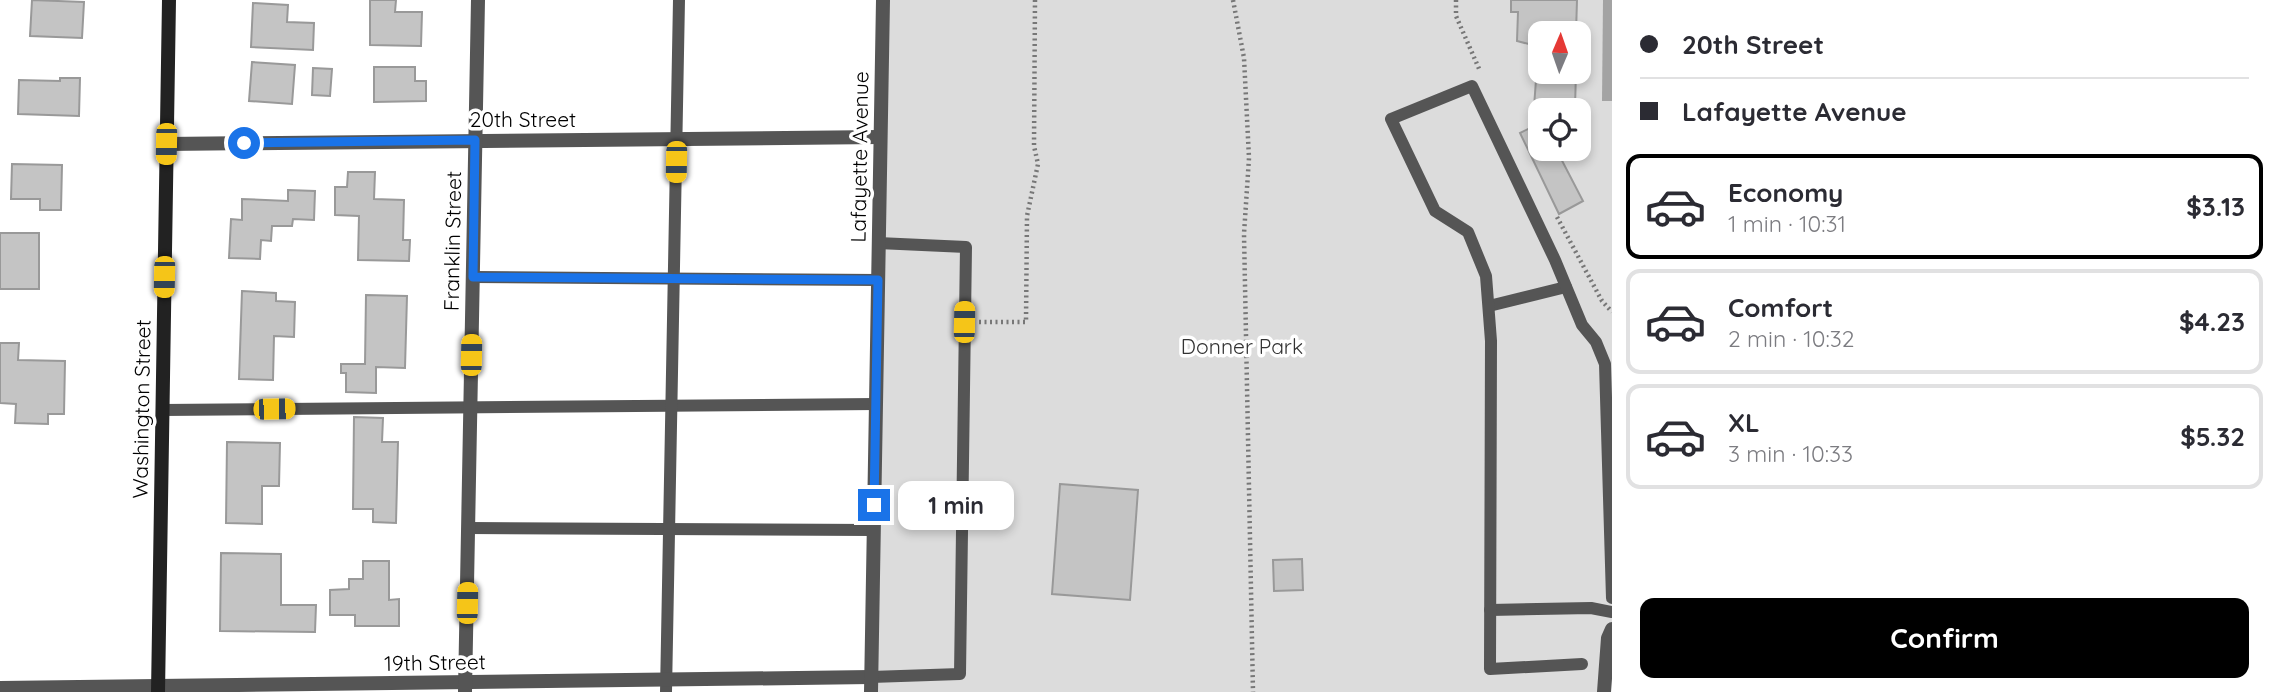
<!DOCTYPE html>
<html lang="en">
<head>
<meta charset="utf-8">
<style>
  :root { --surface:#fff; --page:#f2f2f3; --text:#2b2b33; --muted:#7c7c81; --line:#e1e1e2; --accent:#000 }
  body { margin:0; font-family:Quicksand,sans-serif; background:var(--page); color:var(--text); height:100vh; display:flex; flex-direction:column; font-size:26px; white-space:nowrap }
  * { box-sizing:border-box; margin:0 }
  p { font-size:23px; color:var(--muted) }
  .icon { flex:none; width:38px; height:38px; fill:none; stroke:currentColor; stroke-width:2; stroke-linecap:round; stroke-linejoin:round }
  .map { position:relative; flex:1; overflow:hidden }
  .panel { display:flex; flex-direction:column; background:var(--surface); width:665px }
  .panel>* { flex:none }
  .guide { display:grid; align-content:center; height:154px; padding:0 28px; background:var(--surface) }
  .needle { width:46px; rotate:2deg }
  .tools { position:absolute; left:1528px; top:21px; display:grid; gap:14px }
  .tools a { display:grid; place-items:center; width:63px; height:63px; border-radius:14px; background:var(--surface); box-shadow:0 4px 10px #0003; font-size:35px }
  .end { position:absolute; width:32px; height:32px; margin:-16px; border:9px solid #1a73e8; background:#fff; box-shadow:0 0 0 4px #fff }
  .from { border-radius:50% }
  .bubble { position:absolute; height:49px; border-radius:14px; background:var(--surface); box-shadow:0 4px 10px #0003; font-size:23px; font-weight:700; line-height:49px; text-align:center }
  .car { position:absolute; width:21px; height:42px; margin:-21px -10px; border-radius:9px; box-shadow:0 0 5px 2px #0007; background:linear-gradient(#f5c518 24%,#345 0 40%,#f5c518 0 76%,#345 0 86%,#f5c518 0) }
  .guide b { display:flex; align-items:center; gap:24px; height:66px; font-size:26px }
  .guide b+b { border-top:2px solid var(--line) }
  .guide i { width:18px; height:18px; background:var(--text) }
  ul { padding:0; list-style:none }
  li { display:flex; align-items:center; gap:21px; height:105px; margin:0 14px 10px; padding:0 14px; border:4px solid var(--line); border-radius:14px }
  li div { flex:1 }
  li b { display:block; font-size:26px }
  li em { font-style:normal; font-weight:700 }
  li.selected { border-color:var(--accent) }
  li>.icon { width:63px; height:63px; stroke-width:1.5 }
  .primary-button { display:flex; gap:14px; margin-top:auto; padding:14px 28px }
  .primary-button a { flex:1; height:80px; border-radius:14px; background:var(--accent); color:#fff; font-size:28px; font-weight:700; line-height:80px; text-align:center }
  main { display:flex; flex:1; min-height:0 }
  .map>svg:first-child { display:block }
  .green { fill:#dcdcdc; fill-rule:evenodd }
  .water { fill:#a3a3a3 }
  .building { fill:#c4c4c4; stroke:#999; stroke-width:2 }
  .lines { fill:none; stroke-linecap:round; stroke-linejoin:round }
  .path { stroke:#777; stroke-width:4.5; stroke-dasharray:2 3.5; stroke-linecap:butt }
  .lane { stroke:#555; stroke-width:12 }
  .street { stroke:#555; stroke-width:14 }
  .secondary { stroke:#222; stroke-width:14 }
  .route { stroke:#1a73e8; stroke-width:9 }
  .labels { text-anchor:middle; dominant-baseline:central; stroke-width:7; stroke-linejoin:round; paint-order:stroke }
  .street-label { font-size:21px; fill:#000; stroke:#fff }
  .park-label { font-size:21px; fill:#333; stroke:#fff }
</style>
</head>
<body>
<main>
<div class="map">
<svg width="1612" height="692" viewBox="0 0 1612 692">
  <rect width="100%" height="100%" fill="#fff"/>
  <path class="green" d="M883,0h729v629l-8,63h-733zM1540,33h38v39h-38zM1540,110h38v39h-38z"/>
  <polygon class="water" points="1603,0 1612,0 1612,101 1602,101"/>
  <g class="building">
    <polygon points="32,0 84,2 82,38 30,36"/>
    <polygon points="370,0 396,0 395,12 422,12 421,46 370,45"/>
    <polygon points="1511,0 1577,0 1576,33 1540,33 1540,47 1517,41 1518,12 1511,12"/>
    <polygon points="253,3 288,5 287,22 314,23 313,50 251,47"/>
    <polygon points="252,62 295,65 292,104 249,101"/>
    <polygon points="374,67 415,67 415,81 426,81 426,101 374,102"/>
    <polygon points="313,68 332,69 330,96 312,95"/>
    <polygon points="1542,72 1576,72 1575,107 1534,107 1536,80 1541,81"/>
    <polygon points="60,78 80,78 79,116 18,114 19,80 60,81"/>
    <polygon points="1540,123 1540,149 1556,149 1583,201 1559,214 1520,133"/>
    <polygon points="12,164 62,165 61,210 40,210 40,199 11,199"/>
    <polygon points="348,172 375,172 374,199 404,200 403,240 410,240 409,261 358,260 359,216 335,215 335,187 347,187"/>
    <polygon points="288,190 315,191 314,220 293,219 292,226 272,226 271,241 261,240 260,259 229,258 231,219 242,220 242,199 288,201"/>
    <rect x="0" y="233" width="39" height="56"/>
    <polygon points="242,291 276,293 276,301 295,302 294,337 274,336 273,380 239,379"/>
    <polygon points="366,295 407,296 405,368 376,367 376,393 346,392 346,373 341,373 341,364 365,364"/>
    <polygon points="0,343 19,343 18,360 65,361 64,414 48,414 48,424 15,423 16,404 0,403"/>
    <polygon points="354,417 383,418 382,442 398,442 396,523 373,522 373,509 353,509"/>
    <polygon points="227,442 280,443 279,486 262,486 262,524 226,523"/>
    <polygon points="1060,484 1138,490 1130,600 1052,594"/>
    <polygon points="221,553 281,554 281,605 316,605 315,632 220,631"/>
    <polygon points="1302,559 1303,590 1274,591 1273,560"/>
    <polygon points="363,561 389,561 389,600 399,599 399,626 355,626 355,615 330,615 330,590 349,589 349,579 363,579"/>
  </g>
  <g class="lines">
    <g class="path">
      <polyline points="1233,0 1244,58 1249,158 1244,234 1253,692"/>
      <polyline points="1456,0 1456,16 1480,71"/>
      <polyline points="1557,217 1602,301 1612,312"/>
      <polyline points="979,322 1026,322 1027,216 1038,164 1034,146 1035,0"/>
    </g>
    <g class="lane">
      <polyline points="473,277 878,280"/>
      <polyline points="1489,306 1566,287"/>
      <polyline points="162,410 876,404"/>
      <polyline points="468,528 874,530"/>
      <polyline points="1490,610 1591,608 1612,612"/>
      <polyline points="1582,664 1490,669 1491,341 1486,276 1468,232 1435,211 1391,119 1472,86 1555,260 1582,325 1596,342 1605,364 1612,598"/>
      <polyline points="871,677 960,674 966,247 878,243"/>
      <polyline points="666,692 679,0"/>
    </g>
    <g class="street">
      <polyline points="166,144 880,137"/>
      <polyline points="0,688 871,677"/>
      <polyline points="465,691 478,0"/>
      <polyline points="871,692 883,0"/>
      <polyline points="1604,692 1608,638 1612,629"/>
    </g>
    <polyline class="secondary" points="158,692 169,0"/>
  </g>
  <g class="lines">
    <polyline class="route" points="244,143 475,140 473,277 878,280 874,505"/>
  </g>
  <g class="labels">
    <g class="street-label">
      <text x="523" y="119">20th Street</text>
      <text transform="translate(859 157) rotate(-89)">Lafayette Avenue</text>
      <text transform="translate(452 241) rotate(-89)">Franklin Street</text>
      <text transform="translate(141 409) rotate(-89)">Washington Street</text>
      <text transform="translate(435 662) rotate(-1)">19th Street</text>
    </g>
    <g class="park-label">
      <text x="1242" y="346">Donner Park</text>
    </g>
  </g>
</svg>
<div class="tools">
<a><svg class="needle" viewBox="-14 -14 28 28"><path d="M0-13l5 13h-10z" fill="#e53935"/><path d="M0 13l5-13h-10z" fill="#7c7c81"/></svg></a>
<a><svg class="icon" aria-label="locate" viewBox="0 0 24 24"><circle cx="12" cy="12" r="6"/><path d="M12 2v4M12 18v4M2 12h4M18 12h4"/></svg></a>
</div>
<i class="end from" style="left:244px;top:143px"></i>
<i class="end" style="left:874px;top:505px"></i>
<div class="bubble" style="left:898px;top:481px;width:116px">1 min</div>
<i class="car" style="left:166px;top:144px;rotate:181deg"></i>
<i class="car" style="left:676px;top:162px;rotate:181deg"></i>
<i class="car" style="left:164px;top:277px;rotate:181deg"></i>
<i class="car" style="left:964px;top:322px;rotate:1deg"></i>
<i class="car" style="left:471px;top:355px;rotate:1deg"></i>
<i class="car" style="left:274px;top:409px;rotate:89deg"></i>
<i class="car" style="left:467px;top:603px;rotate:1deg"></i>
</div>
<section class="panel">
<div class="guide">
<b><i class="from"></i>20th Street</b>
<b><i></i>Lafayette Avenue</b>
</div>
<ul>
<li class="selected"><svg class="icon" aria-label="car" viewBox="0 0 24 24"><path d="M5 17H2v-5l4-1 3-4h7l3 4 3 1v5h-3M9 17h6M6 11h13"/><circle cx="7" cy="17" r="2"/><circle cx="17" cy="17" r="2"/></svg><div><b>Economy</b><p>1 min · 10:31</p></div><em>$3.13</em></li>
<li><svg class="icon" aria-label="car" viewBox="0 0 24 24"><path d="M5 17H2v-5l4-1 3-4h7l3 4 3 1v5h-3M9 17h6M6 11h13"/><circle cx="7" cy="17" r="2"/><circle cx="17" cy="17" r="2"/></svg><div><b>Comfort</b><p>2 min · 10:32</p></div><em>$4.23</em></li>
<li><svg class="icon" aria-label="car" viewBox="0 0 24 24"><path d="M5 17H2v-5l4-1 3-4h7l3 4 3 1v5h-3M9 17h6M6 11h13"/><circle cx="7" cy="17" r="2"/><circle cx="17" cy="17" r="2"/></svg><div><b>XL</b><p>3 min · 10:33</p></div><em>$5.32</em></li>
</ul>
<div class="primary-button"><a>Confirm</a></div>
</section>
</main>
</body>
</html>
